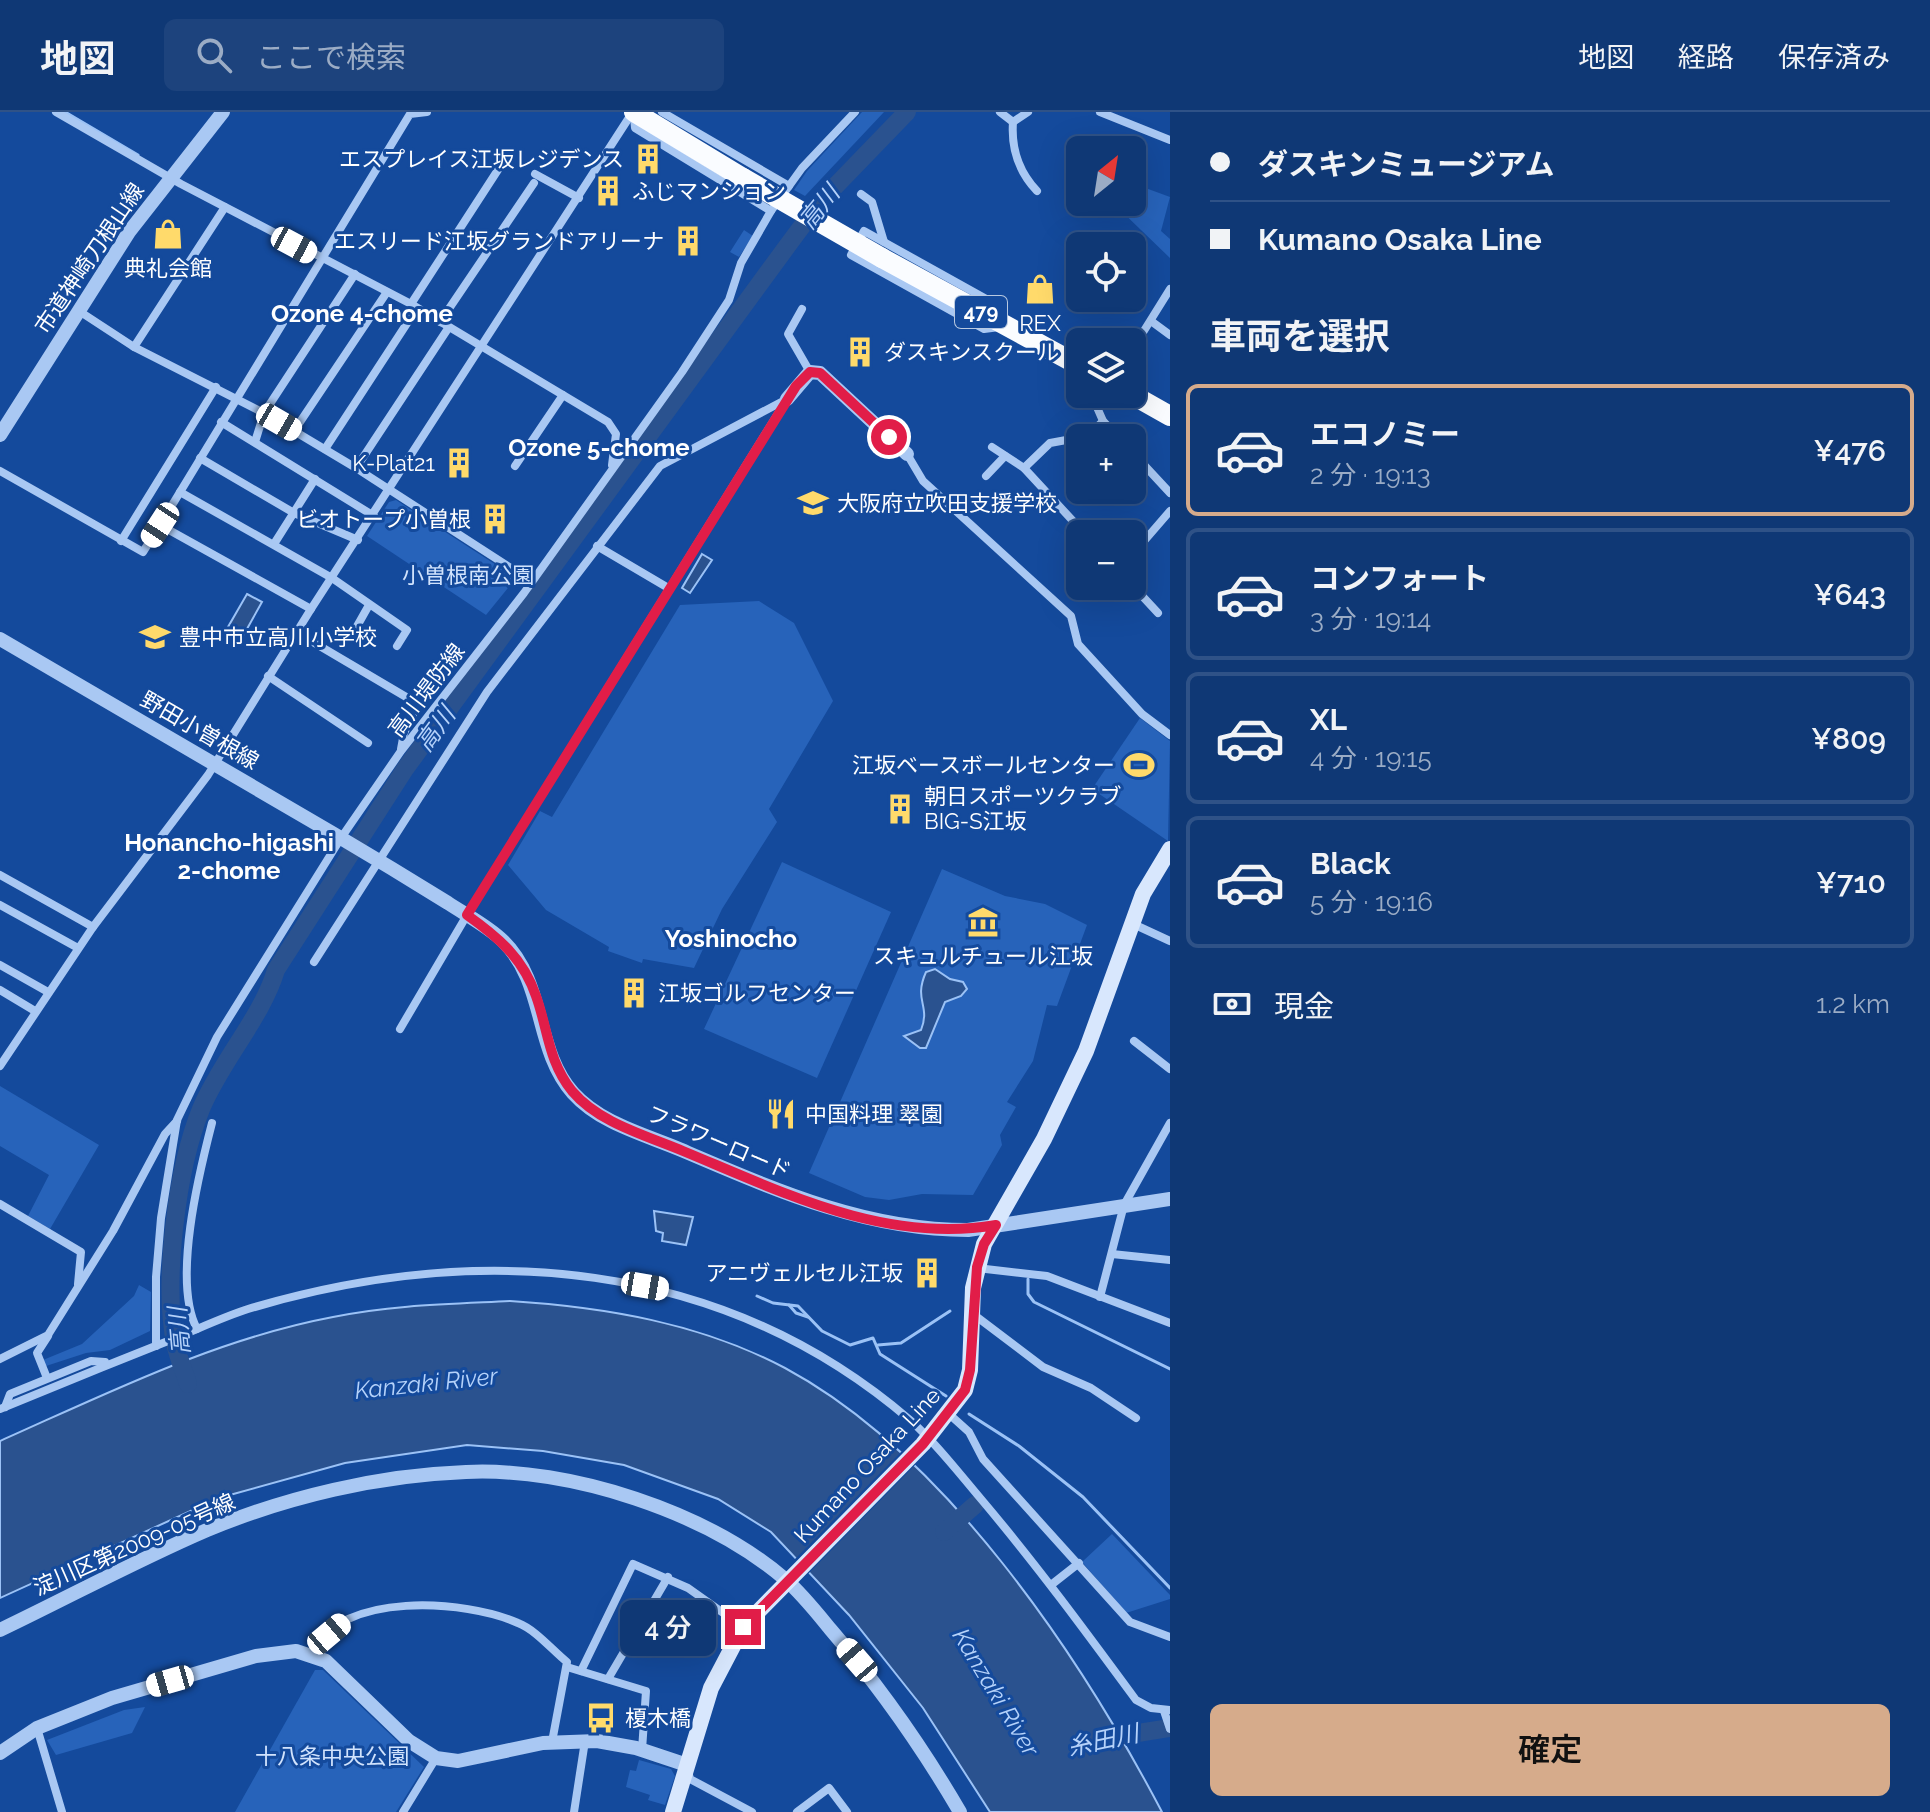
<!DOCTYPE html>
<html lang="ja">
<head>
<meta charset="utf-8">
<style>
  :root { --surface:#0f3875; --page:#1d437d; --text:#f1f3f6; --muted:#9bacc5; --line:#2f5287; --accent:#d6ab8b }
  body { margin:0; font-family:Raleway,"Noto Sans JP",sans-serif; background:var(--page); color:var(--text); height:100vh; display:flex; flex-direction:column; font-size:30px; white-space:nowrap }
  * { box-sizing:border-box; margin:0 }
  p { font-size:26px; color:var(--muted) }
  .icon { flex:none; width:44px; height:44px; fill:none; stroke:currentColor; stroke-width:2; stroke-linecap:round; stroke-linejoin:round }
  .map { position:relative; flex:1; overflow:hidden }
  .panel { display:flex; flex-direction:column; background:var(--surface); width:760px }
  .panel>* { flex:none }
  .guide { display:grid; align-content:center; height:176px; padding:0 40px; background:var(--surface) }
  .needle { width:52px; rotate:30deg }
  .tools { position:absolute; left:1066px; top:24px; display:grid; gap:16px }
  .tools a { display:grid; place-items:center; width:80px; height:80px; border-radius:12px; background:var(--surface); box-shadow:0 8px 32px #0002,0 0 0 2px var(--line); font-size:40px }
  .end { position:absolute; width:36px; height:36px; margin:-18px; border:10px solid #e11d48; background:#fff; box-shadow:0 0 0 4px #fff }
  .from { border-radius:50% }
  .bubble { position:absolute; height:56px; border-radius:12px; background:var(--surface); box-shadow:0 8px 32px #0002,0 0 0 2px var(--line); font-size:26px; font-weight:600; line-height:56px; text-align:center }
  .car { position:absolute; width:24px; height:48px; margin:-24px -12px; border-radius:10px; box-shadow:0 0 6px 2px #0007; background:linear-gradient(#fff 24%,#345 0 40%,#fff 0 76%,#345 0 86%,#fff 0) }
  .guide b { display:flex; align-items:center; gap:28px; height:76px; font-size:30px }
  .guide b+b { border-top:2px solid var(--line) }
  .guide i { width:20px; height:20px; background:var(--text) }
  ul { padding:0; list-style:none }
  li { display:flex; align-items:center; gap:24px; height:132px; margin:0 16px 12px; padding:0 24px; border:4px solid var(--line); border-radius:12px }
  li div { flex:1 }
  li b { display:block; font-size:30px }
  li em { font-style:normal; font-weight:600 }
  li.on { border-color:var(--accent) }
  li>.icon { width:72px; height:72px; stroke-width:1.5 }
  h2 { padding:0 40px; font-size:36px; line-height:96px }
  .pay { display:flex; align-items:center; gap:20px; height:88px; padding:0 40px; font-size:30px }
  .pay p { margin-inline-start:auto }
  .primary-button { display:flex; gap:16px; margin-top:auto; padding:16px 40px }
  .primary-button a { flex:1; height:92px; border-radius:12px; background:var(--accent); color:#111; font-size:32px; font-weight:600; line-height:92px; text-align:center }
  header { display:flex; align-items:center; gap:48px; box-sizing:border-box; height:112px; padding:0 40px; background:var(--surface); border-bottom:2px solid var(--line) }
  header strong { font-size:38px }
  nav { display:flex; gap:44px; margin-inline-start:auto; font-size:28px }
  .search { width:560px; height:72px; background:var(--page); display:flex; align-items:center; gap:20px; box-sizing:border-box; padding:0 28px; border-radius:12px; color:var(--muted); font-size:30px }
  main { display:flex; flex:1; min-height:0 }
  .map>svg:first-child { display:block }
  .green { fill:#2763ba }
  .water { fill:#2a528f; stroke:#9bc2f6; stroke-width:2 }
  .pier { fill:#144a9c }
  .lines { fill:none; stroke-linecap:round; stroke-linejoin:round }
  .stream { stroke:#9bc2f6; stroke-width:3 }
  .river { stroke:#2a528f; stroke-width:18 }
  .minor { stroke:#a9c8f3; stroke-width:8 }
  .tertiary { stroke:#a9c8f3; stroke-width:14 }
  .secondary { stroke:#d8e7fd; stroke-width:16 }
  .trunk { stroke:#fafcff; stroke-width:20 }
  .trunk-bridge { stroke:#fafcff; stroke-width:20 }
  .route { stroke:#e11d48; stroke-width:10 }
  .labels { text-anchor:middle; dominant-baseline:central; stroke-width:6; stroke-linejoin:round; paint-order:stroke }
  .shield { fill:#144a9c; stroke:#b8c9e1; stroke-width:2 }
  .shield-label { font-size:20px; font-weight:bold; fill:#fff }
  .poi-label { font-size:22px; fill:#fff; stroke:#144a9c; text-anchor:start }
  .street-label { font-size:22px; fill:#fff; stroke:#144a9c }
  .park-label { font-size:22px; fill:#d1e3fd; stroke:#144a9c }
  .water-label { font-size:24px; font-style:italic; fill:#b5d2fa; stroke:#144a9c }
  .neighbourhood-label { font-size:24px; font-weight:bold; fill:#fff; stroke:#144a9c }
</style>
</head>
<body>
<header>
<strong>地図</strong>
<div class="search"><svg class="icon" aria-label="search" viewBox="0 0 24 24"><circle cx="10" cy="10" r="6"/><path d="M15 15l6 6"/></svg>ここで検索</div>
<nav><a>地図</a><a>経路</a><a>保存済み</a></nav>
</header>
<main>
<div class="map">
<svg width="1170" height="1700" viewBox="0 0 1170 1700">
  <rect width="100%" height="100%" fill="#144a9c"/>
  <g class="green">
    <polygon points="862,0 884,0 805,84 794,78 807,59"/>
    <polygon points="1132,71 1170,85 1161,119 1170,127 1170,146 1112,90 1132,90"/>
    <polygon points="744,118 753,124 739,145 730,140"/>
    <polygon points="396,388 516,466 486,503 367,424 389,390"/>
    <polygon points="759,489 794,511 833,589 769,697 777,710 722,797 694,856 643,847 642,851 608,839 609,835 546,798 508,753 540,699 552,705 680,493"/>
    <polygon points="1140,606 1170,629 1168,729 1092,677"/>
    <polygon points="782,750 891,800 817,966 704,917"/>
    <polygon points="942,757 1005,784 1045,792 1087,813 1057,894 1047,893 1033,949 1007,990 1016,995 1000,1023 1002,1033 973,1083 922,1082 889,1088 865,1085 809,1061"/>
    <polygon points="0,974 99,1033 50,1117 28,1104 49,1063 0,1034"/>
    <polygon points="139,1173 151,1180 150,1219 110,1238 86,1241 46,1254 43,1248 82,1232 134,1184"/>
    <polygon points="1112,1422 1170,1483 1170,1487 1126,1501 1082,1450"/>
    <polygon points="315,1558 323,1558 424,1655 396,1700 235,1700"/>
    <polygon points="145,1595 132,1621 56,1643 47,1628 124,1598"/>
    <polygon points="639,1648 671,1657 675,1664 665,1693 648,1688 650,1683 626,1675 630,1658 636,1659"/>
  </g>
  <g class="water">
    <polygon points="702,442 712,448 690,481 682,476"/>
    <polygon points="247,482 262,490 243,524 228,515"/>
    <path d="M935,857l15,10 13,3 4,7 -6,7 -16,6 -19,46h-6l-16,-12 17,-6c10,-25 -8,-29 5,-58z"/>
    <polygon points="654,1099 693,1105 686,1133 662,1129 663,1121 656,1119"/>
    <path d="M510,1189c94,6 190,22 275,67 160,86 294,286 377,444h-172l-67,-104 -74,-93 -78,-83 -53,-33 -94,-34 -81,-14 -76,-6 -122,18 -126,35 -219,100v-157c108,-48 216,-102 333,-124 58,-12 117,-13 177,-16z"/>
  </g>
  <polygon class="pier" points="904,1337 917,1351 808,1462 794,1448"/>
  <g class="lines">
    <g class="stream">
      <polyline points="65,0 138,43"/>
      <polyline points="1028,1167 1028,1182 1034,1190 1170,1257"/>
      <polyline points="757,1184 773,1191 798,1194 822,1219 850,1233 873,1226 880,1242 946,1284"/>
      <polyline points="789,1193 796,1201 808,1205"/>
      <polyline points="878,1233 901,1231 950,1199"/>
      <polyline points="969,1302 1019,1334 1083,1385 1170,1476"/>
    </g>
    <g class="river">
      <path d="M188,1272c-4,-13 -10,-27 -13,-41 -12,-63 2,-175 26,-234 20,-48 61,-92 75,-139l129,-201 383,-524 32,-43 87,-90"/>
      <polyline points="944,1420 975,1393"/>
      <polyline points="1094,1628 1170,1616"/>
    </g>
    <g class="minor">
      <polyline points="56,0 181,72 411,192 608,310 616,322 612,353"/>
      <polyline points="662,0 789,74"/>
      <polyline points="1000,0 1013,10"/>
      <path d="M1028,0l-15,10c-2,27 6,50 24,69"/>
      <polyline points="1100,0 1170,28"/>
      <polyline points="634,5 635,16 771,99"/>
      <polyline points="535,62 579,86"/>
      <polyline points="861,82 872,90 884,130"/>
      <polygon points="864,119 997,193 1007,214 984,217 851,143"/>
      <polyline points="411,192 505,47"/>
      <polyline points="802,197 788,222 810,260"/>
      <polyline points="79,199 134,235 264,301 356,356 517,460"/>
      <polyline points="1151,209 1170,223"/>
      <polyline points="440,210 534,71"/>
      <polyline points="134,235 225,95"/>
      <polyline points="1132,238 1170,177"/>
      <polyline points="1102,282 1096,293 1103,309 1119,326"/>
      <polyline points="221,310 374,404"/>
      <polyline points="294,319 387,180"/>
      <polyline points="255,330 264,301 355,162"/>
      <polyline points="992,335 1024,356 1085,422"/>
      <polyline points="325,337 417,196"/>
      <polyline points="1132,340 1170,381"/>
      <polyline points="907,342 923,369 1071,504 1078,532 1142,602 1170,623"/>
      <polyline points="200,346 294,401 358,428"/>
      <polyline points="515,354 563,283"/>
      <polyline points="356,356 449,215"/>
      <polyline points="1024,356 1050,331 1088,324 1103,309"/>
      <polyline points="0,359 143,440 160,413 311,497"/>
      <polyline points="986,364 1005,344"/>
      <polyline points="180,380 332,466 407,518 397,534"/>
      <polyline points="160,413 410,2 427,0"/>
      <polyline points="121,429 216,275"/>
      <polyline points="274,432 315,367"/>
      <polyline points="597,434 670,477"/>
      <polyline points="1132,443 1170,399"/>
      <polyline points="1132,473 1158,501"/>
      <polyline points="356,516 369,493"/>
      <polyline points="296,520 418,592 404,621 401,637"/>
      <polyline points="268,564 368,631"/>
      <polyline points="0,763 93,815"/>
      <polyline points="0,793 78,836"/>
      <polyline points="1131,811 1170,829"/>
      <polyline points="314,850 487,580 660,354 787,287"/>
      <polyline points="0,853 48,880"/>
      <polyline points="0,878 35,899"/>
      <polyline points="400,917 467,803 787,287"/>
      <polyline points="1134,929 1170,957"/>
      <polyline points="0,954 93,815 208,663 311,497 632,1"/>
      <polyline points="0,1092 81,1140 78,1172"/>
      <polyline points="1112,1142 1170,1148"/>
      <polyline points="977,1156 1047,1164 1170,1211"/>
      <polyline points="1100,1185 1124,1093 1170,1011"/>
      <polyline points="973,1202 1043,1255 1091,1276 1136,1306"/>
      <path d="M197,1217c-25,-47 2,-156 15,-206"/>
      <polyline points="156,1234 156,1165 161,1106 177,1008 217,925 341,726 401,639 524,481 682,260 729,188 741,151 771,99 802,56 855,0"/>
      <polyline points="0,1247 48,1223 113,1119 165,1022 177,1009"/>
      <polyline points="47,1266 37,1241 48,1224"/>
      <polyline points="5,1295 10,1282 91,1249 105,1250"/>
      <path d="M0,1297c58,-24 115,-47 173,-70 25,-10 50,-22 75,-30 231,-69 473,-51 662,111 26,23 48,52 71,79 55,65 105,133 155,201l15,8 19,2"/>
      <polyline points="949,1302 969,1320 983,1347 1130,1510 1170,1525"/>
      <polyline points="1051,1473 1079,1451"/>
      <path d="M312,1542c27,-64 155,-54 206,-31 18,7 34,27 49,39l-15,80"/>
      <polyline points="567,1555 646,1579 642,1638"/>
      <polyline points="581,1559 633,1452 688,1476 743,1515"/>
      <polyline points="608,1567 668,1465"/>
      <polyline points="1164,1599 1170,1617"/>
      <polyline points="37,1616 62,1700"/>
      <polyline points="688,1658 690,1667 752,1700"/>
      <polyline points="403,1700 436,1646"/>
      <polyline points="574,1700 585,1629"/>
      <polyline points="797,1700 829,1676 847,1700"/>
    </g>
    <g class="tertiary">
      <polyline points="787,287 810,260 820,261 907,342"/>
      <polyline points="0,323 129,120 223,0"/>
      <path d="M0,527c111,65 223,130 334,195 39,23 77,46 114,69 18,12 40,23 55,38 43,42 31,108 70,152 27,30 70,41 106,56 94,40 185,81 289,81l202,-31"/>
      <path d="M0,1518c69,-33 137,-70 207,-100 80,-33 172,-55 259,-58 104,-5 241,40 320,108 17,15 31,33 45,50 49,57 91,117 129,182"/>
      <polyline points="0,1641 37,1616 112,1586 256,1544 296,1539 326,1549 409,1629 436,1646 458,1649 543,1631 597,1629 636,1636 687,1653"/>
    </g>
    <polyline class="secondary" points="673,1700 711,1576 743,1515 923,1332 965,1278 970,1258 973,1176 984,1132 1044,1027 1086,939 1143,782 1170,737"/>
    <g class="trunk">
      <polyline points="634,0 743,66"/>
      <polyline points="882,146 1080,254"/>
      <polyline points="1131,282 1170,304"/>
    </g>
    <polyline class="trunk-bridge" points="743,66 882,146"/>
  </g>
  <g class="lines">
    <path class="route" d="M743,1515l180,-183 42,-54 5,-20 7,-103 7,-23 12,-19c-111,19 -214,-33 -313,-74 -38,-16 -84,-28 -111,-60 -24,-30 -24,-62 -36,-95 -13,-38 -38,-59 -69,-81l329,-529 14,-14 10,1 69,64"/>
  </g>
  <defs>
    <g id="building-bare" transform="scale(2.4)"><path d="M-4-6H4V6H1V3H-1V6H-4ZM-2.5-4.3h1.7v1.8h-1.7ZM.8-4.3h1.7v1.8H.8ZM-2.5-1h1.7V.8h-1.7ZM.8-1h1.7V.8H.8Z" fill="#ffda6b" stroke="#144a9c" stroke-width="2.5" paint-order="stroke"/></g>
    <g id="shop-bare" transform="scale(2.4)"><path d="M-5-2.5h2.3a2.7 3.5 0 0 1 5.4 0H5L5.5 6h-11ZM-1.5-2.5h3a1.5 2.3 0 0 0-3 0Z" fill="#ffda6b" stroke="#144a9c" stroke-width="2.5" paint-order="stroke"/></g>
    <g id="school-bare" transform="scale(2.4)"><path d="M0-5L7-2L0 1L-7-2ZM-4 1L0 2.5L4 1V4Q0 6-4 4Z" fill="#ffda6b" stroke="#144a9c" stroke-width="2.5" paint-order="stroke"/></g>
    <g id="stadium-bare" transform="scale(2.4)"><path d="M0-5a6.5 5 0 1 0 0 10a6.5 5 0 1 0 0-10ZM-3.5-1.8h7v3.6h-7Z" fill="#ffda6b" stroke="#144a9c" stroke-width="2.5" paint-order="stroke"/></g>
    <g id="museum-bare" transform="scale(2.4)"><path d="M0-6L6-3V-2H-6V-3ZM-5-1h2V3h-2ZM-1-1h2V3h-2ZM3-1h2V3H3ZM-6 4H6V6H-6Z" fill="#ffda6b" stroke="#144a9c" stroke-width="2.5" paint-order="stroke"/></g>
    <g id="restaurant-bare" transform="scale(2.4)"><path d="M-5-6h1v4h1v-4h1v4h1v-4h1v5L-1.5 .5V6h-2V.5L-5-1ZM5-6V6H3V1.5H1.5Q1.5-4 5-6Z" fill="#ffda6b" stroke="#144a9c" stroke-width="2.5" paint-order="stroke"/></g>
    <g id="bus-bare" transform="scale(2.4)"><path d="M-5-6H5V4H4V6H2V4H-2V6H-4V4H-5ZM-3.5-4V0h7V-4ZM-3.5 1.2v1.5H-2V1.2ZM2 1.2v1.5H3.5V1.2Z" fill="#ffda6b" stroke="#144a9c" stroke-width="2.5" paint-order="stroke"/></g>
  </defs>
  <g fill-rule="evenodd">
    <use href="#building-bare" x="648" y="47"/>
    <use href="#building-bare" x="608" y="79"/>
    <use href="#shop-bare" x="168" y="122"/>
    <use href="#building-bare" x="688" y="129"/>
    <use href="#shop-bare" x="1040" y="177"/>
    <use href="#building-bare" x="860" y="240"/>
    <use href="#building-bare" x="459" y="351"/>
    <use href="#school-bare" x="813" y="391"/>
    <use href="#building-bare" x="495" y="407"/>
    <use href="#school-bare" x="155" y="525"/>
    <use href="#stadium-bare" x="1139" y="653"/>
    <use href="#building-bare" x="900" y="697"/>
    <use href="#museum-bare" x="983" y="810"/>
    <use href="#building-bare" x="634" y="881"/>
    <use href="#restaurant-bare" x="781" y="1002"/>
    <use href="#building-bare" x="927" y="1161"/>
    <use href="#bus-bare" x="601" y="1606"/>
  </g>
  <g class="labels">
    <rect class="shield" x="955" y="184" width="52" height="32" rx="6"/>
    <g class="shield-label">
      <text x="981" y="200">479</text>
    </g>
    <g class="poi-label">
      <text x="624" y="47" text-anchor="end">エスプレイス江坂レジデンス</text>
      <text x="632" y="79">ふじマンション</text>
      <text x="664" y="129" text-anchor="end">エスリード江坂グランドアリーナ</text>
      <text x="168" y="156" text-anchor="middle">典礼会館</text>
      <text x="1040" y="211" text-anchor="middle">REX</text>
      <text x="884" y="240">ダスキンスクール</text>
      <text x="435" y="351" text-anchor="end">K-Plat21</text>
      <text x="837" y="391">大阪府立吹田支援学校</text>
      <text x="471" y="407" text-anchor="end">ビオトープ小曽根</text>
      <text x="179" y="525">豊中市立高川小学校</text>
      <text x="1115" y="653" text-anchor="end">江坂ベースボールセンター</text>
      <text x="924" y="684">朝日スポーツクラブ<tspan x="924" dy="25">BIG-S江坂</tspan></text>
      <text x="983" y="844" text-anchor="middle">スキュルチュール江坂</text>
      <text x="658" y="881">江坂ゴルフセンター</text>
      <text x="805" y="1002">中国料理 翠園</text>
      <text x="903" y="1161" text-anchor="end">アニヴェルセル江坂</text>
      <text x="625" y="1606">榎木橋</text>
    </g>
    <g class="street-label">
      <text transform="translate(89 146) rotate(-56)">市道神崎刀根山線</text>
      <text transform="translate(426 578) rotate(-53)">高川堤防線</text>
      <text transform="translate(200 618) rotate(30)">野田小曽根線</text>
      <text transform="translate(719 1030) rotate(23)">フラワーロード</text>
      <text transform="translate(867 1353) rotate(-47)">Kumano Osaka Line</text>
      <text transform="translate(134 1432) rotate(-24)">淀川区第2009-05号線</text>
    </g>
    <g class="park-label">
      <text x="468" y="463">小曽根南公園</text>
      <text x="332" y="1644">十八条中央公園</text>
    </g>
    <g class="water-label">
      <text transform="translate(819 95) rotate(-51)">高川</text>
      <text transform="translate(435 617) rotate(-54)">高川</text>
      <text transform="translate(179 1219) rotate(-95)">高川</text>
      <text transform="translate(426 1271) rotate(-6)">Kanzaki River</text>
      <text transform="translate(996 1580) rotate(59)">Kanzaki River</text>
      <text transform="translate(1103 1628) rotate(-12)">糸田川</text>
    </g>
    <g class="neighbourhood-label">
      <text x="362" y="201">Ozone 4-chome</text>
      <text x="599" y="335">Ozone 5-chome</text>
      <text x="229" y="730">Honancho-higashi<tspan x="229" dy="28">2-chome</tspan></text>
      <text x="731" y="826">Yoshinocho</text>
    </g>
  </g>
</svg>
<div class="tools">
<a><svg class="needle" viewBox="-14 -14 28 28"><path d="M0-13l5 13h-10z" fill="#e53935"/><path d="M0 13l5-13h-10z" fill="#9bacc5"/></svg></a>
<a><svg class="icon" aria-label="locate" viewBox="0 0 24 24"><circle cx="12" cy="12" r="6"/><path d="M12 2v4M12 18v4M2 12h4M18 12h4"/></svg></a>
<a><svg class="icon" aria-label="layers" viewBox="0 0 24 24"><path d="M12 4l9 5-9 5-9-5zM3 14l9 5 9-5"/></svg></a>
<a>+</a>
<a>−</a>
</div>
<i class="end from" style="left:889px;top:325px"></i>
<i class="end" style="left:743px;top:1515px"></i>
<div class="bubble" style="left:620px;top:1488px;width:96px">4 分</div>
<i class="car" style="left:294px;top:133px;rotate:118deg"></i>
<i class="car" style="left:279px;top:310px;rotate:120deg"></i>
<i class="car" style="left:160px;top:413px;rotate:213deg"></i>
<i class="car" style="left:645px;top:1174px;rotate:100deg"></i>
<i class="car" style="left:329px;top:1522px;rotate:50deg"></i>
<i class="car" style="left:857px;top:1548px;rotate:319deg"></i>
<i class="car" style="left:170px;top:1569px;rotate:254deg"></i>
</div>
<section class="panel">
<div class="guide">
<b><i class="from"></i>ダスキンミュージアム</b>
<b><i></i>Kumano Osaka Line</b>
</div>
<h2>車両を選択</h2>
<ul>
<li class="on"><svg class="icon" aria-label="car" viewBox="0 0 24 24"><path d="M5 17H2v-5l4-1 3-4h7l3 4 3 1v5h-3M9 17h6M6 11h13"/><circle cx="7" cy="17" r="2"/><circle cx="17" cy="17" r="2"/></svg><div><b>エコノミー</b><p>2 分 · 19:13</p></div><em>¥476</em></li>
<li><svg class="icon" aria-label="car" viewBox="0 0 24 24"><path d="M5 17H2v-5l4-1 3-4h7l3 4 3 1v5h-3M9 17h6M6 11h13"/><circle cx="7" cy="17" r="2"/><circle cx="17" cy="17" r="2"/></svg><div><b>コンフォート</b><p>3 分 · 19:14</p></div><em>¥643</em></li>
<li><svg class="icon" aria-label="car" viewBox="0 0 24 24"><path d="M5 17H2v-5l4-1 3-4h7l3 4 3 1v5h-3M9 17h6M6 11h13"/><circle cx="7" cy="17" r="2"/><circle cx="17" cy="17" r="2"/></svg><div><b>XL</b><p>4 分 · 19:15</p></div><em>¥809</em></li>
<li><svg class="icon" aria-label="car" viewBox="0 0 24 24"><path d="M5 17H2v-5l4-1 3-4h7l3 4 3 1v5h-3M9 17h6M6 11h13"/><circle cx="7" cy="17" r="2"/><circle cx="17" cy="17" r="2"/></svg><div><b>Black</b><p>5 分 · 19:16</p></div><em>¥710</em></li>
</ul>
<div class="pay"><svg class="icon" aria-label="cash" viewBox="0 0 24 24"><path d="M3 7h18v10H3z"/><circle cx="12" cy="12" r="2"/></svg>現金<p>1.2 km</p></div>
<div class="primary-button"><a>確定</a></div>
</section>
</main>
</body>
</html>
